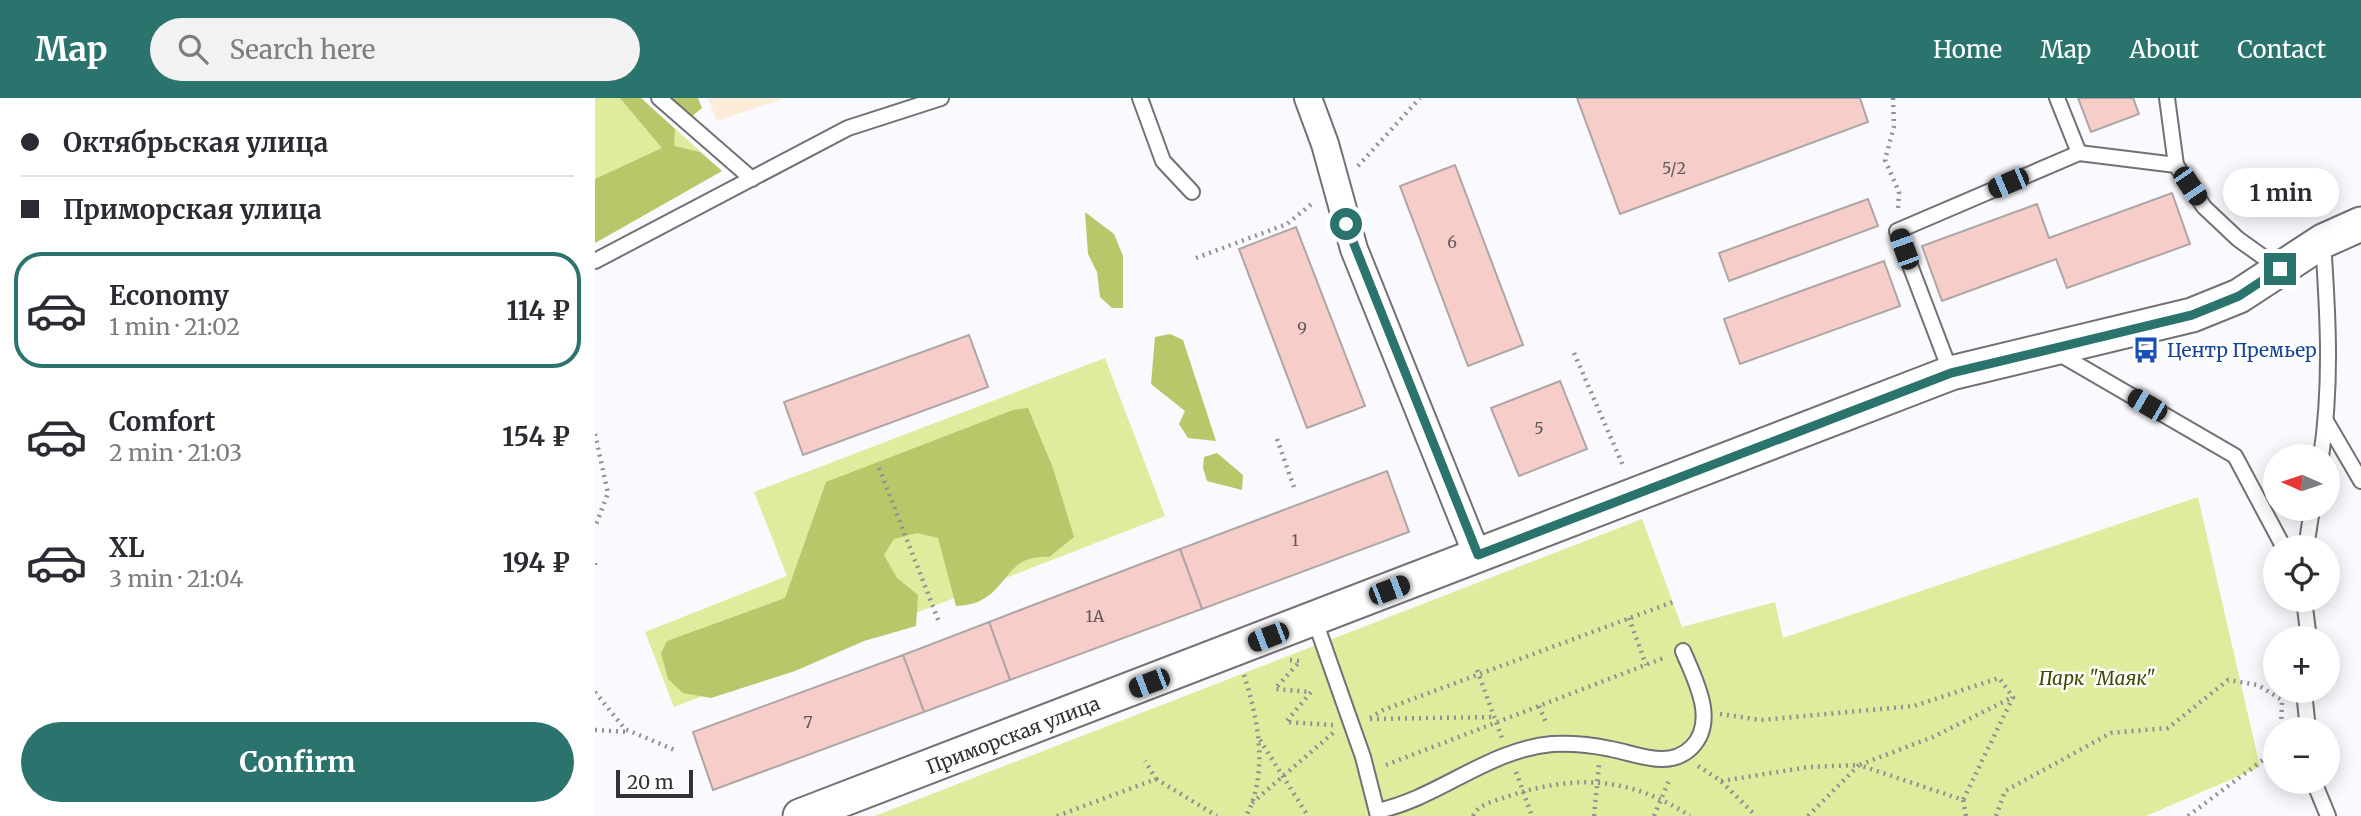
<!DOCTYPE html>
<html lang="en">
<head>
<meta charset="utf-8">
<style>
  :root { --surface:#fff; --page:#f2f2f3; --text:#2b2b33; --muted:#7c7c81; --line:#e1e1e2; --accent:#2b736d }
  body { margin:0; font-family:Merriweather,serif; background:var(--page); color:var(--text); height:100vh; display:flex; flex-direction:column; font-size:26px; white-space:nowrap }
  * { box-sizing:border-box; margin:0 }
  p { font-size:23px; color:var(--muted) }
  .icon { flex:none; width:38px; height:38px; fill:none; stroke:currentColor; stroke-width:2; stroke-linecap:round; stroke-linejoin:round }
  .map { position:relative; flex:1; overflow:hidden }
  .sheet { display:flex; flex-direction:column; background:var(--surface); width:595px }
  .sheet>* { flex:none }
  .top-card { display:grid; align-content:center; height:154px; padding:0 21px; background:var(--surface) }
  .needle { width:46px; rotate:273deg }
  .buttons { position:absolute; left:1668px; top:346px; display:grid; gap:14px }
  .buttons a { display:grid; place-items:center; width:77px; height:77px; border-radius:50%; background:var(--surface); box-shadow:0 4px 18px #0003; font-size:35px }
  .scale { position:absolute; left:21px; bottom:18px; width:77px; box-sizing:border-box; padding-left:7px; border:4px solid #323234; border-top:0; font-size:19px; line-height:24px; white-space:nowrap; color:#323234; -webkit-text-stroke:5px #fff; paint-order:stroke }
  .end { position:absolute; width:32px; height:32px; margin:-16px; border:9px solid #2b736d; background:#fff; box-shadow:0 0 0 4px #fff }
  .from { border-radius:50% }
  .bubble { position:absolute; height:49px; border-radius:24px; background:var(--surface); box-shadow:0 4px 18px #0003; font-size:23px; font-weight:700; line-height:49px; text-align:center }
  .car { position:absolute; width:21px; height:42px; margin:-21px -10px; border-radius:9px; box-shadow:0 0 5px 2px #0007; background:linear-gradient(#222 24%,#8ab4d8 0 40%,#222 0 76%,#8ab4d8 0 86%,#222 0) }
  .top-card b { display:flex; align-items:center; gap:24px; height:66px; font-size:26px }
  .top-card b+b { border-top:2px solid var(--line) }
  .top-card i { width:18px; height:18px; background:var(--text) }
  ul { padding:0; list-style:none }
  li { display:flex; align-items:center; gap:21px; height:116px; margin:0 14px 10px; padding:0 7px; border:4px solid transparent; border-radius:28px }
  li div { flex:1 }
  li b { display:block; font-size:26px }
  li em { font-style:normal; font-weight:700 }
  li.active { border-color:var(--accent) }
  li>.icon { width:63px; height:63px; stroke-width:1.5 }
  .cta { display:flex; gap:14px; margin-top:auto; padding:14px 21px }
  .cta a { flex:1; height:80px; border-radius:42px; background:var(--accent); color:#fff; font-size:28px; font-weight:700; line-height:80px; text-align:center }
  header { display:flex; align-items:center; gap:42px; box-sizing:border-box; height:98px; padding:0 35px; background:var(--accent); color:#fff }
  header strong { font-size:33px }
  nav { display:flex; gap:38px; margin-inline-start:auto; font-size:24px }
  .search { width:490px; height:63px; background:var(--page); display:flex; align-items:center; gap:18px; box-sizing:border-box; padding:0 24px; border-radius:38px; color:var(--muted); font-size:26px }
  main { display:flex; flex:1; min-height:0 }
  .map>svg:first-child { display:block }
  .industrial { fill:#feecdb }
  .green { fill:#dfec9d }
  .forest { fill:#b9c76b }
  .building { fill:#f6cdc9; stroke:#aea6a5; stroke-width:2 }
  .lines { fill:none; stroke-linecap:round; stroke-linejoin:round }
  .service-casing { stroke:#717176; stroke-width:18 }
  .minor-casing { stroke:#717176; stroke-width:30 }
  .tertiary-casing { stroke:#717176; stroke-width:37 }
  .path { stroke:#919194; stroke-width:4.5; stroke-dasharray:2 5; stroke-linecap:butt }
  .service { stroke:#fff; stroke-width:14 }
  .minor { stroke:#fff; stroke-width:26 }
  .tertiary { stroke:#fff; stroke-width:33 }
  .route { stroke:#2b736d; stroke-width:9 }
  .labels { text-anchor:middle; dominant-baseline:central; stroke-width:5; stroke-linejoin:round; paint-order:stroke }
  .number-label { font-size:16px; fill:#635959 }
  .transit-label { font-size:19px; fill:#164399; stroke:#fff; text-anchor:start }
  .park-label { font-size:19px; font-style:italic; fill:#414900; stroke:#fff }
  .street-label { font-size:19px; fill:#323234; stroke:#fff }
</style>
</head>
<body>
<header>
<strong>Map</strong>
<div class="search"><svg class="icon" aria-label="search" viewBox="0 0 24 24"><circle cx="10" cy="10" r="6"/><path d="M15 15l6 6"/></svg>Search here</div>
<nav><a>Home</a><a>Map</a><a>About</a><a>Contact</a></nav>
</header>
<main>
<section class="sheet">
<div class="top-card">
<b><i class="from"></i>Октябрьская улица</b>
<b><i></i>Приморская улица</b>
</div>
<ul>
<li class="active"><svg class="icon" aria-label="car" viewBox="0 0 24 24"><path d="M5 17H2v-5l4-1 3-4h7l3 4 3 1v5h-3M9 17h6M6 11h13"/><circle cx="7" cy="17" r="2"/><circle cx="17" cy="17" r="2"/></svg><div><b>Economy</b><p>1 min · 21:02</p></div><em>114 ₽</em></li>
<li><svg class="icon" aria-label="car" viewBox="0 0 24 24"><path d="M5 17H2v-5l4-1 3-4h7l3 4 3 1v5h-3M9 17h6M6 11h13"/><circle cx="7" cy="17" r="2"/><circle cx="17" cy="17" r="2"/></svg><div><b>Comfort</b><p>2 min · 21:03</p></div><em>154 ₽</em></li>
<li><svg class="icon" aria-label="car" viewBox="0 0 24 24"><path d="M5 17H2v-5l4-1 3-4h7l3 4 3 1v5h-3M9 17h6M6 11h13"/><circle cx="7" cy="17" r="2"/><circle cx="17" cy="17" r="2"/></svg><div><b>XL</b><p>3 min · 21:04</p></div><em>194 ₽</em></li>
</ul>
<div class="cta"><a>Confirm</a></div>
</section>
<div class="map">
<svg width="1766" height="718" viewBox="0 0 1766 718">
  <rect width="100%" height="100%" fill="#f9f9fe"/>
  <polygon class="industrial" points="113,0 190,0 122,23"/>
  <g class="green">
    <polygon points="0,0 46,0 127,73 0,145"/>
    <polygon points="510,260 570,418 79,609 50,534 192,478 159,394"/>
    <polygon points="1603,399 1665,669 1551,718 280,718 1047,421 1087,529 1180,504 1188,540"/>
  </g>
  <g class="forest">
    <polygon points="25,0 46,0 80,31 79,48 105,54 127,73 0,145 0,81 67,50"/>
    <polygon points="74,0 103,0 107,10 96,19"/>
    <polygon points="490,114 519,136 528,158 528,210 517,210 505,199 502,174 493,156"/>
    <polygon points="575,236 588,242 621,343 593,340 584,326 590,313 556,286 560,239"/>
    <path d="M433,310l25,60 21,69 -25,20c-51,-3 -38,47 -93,49l-18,-68 -21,-5 -23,6 -10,16 13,23 21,17 -2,31 -52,15 -69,30 -84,27 -28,-5 -15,-14 -7,-26 6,-12 118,-43 41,-116 187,-72z"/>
    <polygon points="622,355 648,377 647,392 612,383 608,370 609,359"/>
  </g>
  <g class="building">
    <polygon points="982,0 1265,0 1273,24 1025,116"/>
    <polygon points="1483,0 1538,0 1544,16 1496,34"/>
    <polygon points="860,67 928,247 873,268 805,88"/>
    <polygon points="1577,95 1595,146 1472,190 1461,161 1347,203 1327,148 1442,106 1454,140"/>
    <polygon points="1273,101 1283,128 1134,183 1124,155"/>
    <polygon points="701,129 770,308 712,330 644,151"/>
    <polygon points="1289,163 1305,208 1145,266 1129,221"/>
    <polygon points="374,237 393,289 208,357 189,304"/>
    <polygon points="965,283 992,351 924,378 896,310"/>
    <polygon points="792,373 814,434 607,511 585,451"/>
    <polygon points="585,451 607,511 415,582 394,524"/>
    <polygon points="394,524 415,582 329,614 308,557"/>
    <polygon points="308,557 329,614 118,692 98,634"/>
  </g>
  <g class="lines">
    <g class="service-casing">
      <g id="service">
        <polyline points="64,0 157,81"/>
        <polyline points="545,0 568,63 597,94"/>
        <polyline points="1462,0 1484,55"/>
        <polyline points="1572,0 1581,67"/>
        <polyline points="0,163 253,30 346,0"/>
        <polyline points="1461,254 1640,358 1689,450"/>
        <polyline points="1356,275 1302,133 1484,55 1581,67 1609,109 1643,141 1685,171"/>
        <polyline points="1731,323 1766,383"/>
        <path d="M1726,359c11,-71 7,-143 2,-215"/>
        <polyline points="1711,450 1717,411"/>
        <polyline points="1709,502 1714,541"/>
        <polyline points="719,520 768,659 783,718"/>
        <polyline points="1709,593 1713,632"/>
        <polyline points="1719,684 1733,718"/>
        <path d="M782,713c62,-13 110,-61 175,-67 19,-1 40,1 59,5 27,5 58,21 81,-2 26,-27 2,-69 -9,-96"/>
      </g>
    </g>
    <g class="minor-casing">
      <polyline id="minor" points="713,0 730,46 759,151 882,457"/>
    </g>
    <g class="tertiary-casing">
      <polyline id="tertiary" points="205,718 1356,275 1597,217 1644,198 1728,143 1766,126"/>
    </g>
    <g class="path">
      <polyline points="1298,0 1299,28 1290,62 1304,94 1303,111"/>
      <polyline points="763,68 825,0"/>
      <polyline points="601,160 692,126 719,104"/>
      <polyline points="979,255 1029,370"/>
      <polyline points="0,336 13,395 0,429"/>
      <polyline points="682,341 700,392"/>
      <polyline points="284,370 344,524"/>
      <polyline points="0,465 0,471"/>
      <polyline points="1034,520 1051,567"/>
      <polyline points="695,562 705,563 680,591 716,594 691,624 738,627"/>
      <polyline points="882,572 907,640"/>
      <path d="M649,577c14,44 25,98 2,141"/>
      <polyline points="0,594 30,631 82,653"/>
      <polyline points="944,608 952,627"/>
      <polyline points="1125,616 1166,622 1319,608 1404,580 1418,599 1368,702"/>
      <polyline points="775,620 788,612 1078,504"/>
      <polyline points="775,621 899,619"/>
      <polyline points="0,632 34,634"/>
      <polyline points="665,642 713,718"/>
      <polyline points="791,667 1071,559"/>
      <polyline points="1103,668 1126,683 1161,718"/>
      <polyline points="921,674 937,718"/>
      <polyline points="561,681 622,718"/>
      <polyline points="1126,683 1214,669 1264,667 1338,639 1418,599"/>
      <polyline points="657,705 738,635"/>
      <polyline points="462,718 561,681 550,663"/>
      <path d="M878,718c6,-13 23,-15 36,-20 68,-22 121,-19 181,20"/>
      <polyline points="999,718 1004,667"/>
      <polyline points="1059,718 1075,680"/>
      <polyline points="1213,718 1264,667 1368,702 1371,718"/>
      <polyline points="1401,718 1410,693 1516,635 1573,630 1633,582 1663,587 1687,602 1686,632"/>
      <polyline points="1593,718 1680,653"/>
    </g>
    <use href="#service" class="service"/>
    <use href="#minor" class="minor"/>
    <use href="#tertiary" class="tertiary"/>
  </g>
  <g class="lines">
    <polyline class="route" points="751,126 883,457 1356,275 1597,217 1644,198 1685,171"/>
  </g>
  <defs>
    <g id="bus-bare" transform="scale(2.1)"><path d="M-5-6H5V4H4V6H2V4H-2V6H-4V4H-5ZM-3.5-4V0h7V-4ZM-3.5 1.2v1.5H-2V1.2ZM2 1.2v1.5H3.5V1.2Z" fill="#1a4fb4" stroke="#fff" stroke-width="2.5" paint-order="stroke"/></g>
  </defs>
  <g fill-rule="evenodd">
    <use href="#bus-bare" x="1551" y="252"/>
  </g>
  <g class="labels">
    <g class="number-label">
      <text x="1079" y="70">5/2</text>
      <text x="857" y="144">6</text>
      <text x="707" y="230">9</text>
      <text x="944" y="330">5</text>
      <text x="700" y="442">1</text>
      <text x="500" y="518">1А</text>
      <text x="213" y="624">7</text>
    </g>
    <g class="transit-label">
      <text x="1572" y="252">Центр Премьер</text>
    </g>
    <g class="park-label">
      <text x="1502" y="580">Парк "Маяк"</text>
    </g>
    <g class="street-label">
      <text transform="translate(418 637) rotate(-21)">Приморская улица</text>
    </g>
  </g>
</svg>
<div class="buttons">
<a><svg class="needle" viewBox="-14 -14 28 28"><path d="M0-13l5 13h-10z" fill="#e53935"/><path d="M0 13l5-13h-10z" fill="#7c7c81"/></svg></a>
<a><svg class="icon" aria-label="locate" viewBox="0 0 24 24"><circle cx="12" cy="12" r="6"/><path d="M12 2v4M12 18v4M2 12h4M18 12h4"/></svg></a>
<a>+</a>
<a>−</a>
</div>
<div class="scale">20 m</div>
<i class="end from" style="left:751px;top:126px"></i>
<i class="end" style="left:1685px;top:171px"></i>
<div class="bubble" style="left:1628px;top:70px;width:116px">1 min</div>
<i class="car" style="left:1413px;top:85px;rotate:247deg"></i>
<i class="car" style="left:1595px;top:88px;rotate:146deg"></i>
<i class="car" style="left:1309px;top:151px;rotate:340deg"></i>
<i class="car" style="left:1552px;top:307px;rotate:300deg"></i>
<i class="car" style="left:794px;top:492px;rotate:69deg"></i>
<i class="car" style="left:673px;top:539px;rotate:249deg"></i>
<i class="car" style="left:554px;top:585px;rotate:249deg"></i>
</div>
</main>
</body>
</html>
